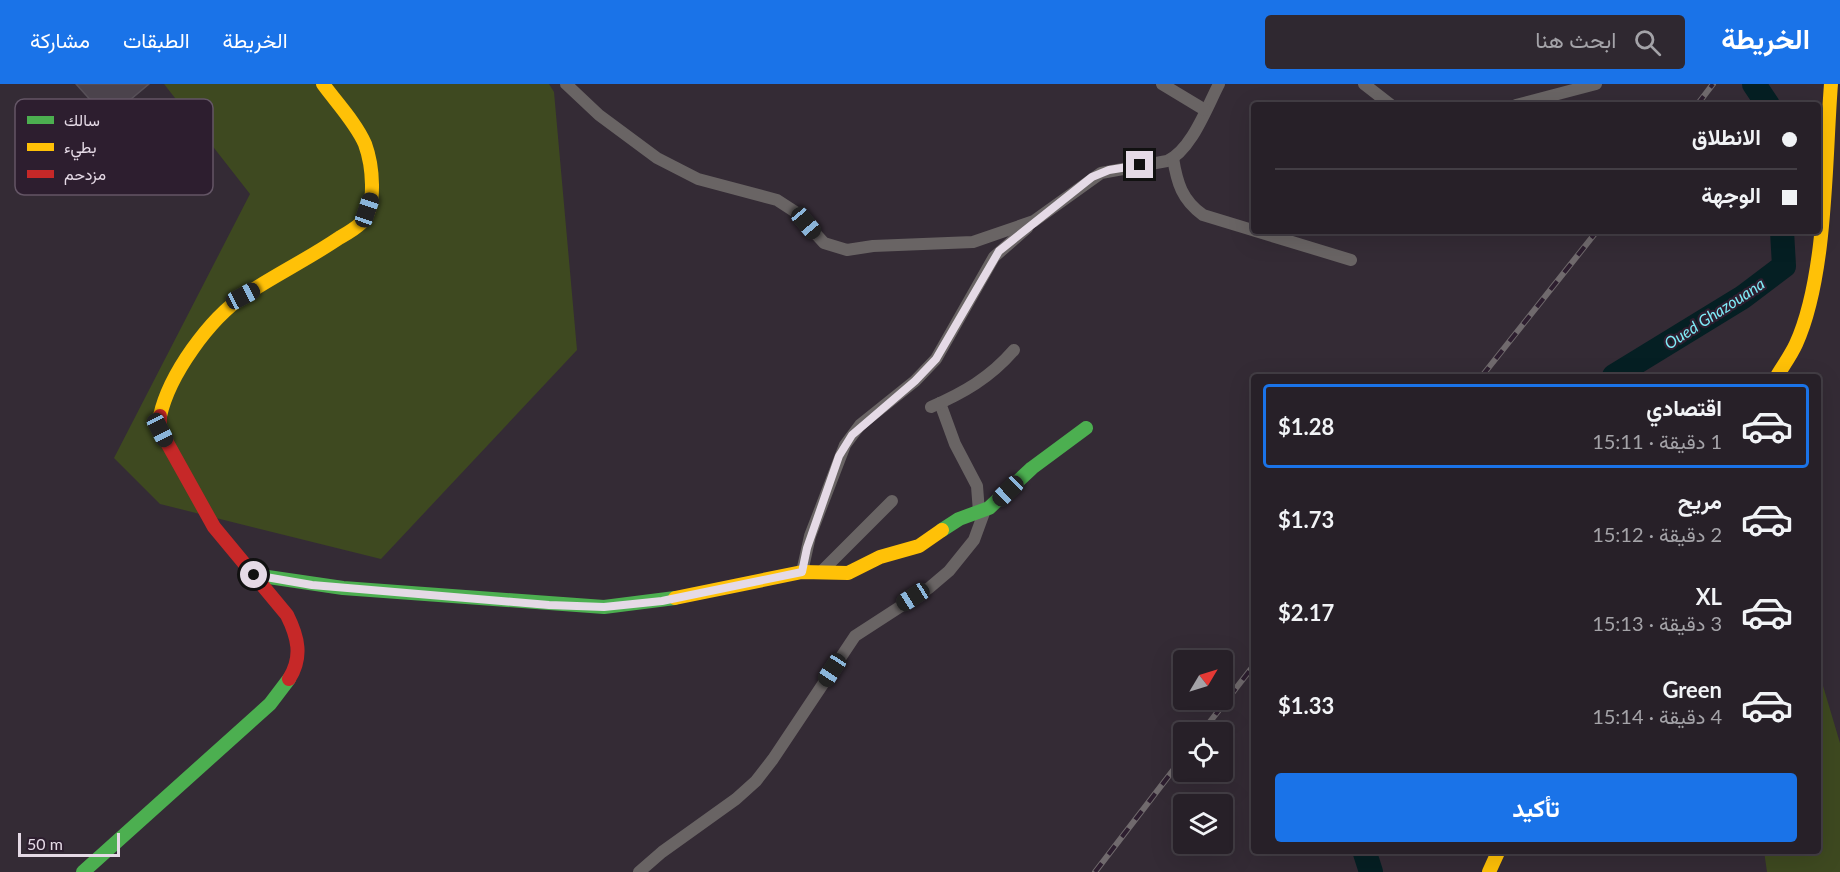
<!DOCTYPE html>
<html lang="ar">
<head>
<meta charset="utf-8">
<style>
  :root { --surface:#272028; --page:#2f2830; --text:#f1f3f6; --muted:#a4a3a8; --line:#433e45; --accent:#1a73e8 }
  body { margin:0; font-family:Lato,Vazirmatn,sans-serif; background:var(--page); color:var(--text); direction:rtl; height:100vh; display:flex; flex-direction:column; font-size:22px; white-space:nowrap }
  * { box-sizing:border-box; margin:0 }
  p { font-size:20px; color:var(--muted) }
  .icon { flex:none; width:33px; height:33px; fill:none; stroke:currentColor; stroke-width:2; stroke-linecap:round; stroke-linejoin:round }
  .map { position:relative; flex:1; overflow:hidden; direction:ltr }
  .drawer { position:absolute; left:1251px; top:290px; width:570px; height:480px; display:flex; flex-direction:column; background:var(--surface); border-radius:6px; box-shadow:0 6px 24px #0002,0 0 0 2px var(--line); direction:rtl }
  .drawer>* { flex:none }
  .top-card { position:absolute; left:1251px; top:18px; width:570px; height:132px; border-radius:6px; box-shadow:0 6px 24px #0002,0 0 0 2px var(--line); direction:rtl; display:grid; align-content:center; height:132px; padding:0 24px; background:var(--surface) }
  .needle { width:39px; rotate:52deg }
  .tools { position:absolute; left:1173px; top:566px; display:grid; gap:12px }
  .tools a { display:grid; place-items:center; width:60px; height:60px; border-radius:6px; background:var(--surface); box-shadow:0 6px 24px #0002,0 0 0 2px var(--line); font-size:30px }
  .scale { position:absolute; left:18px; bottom:15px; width:102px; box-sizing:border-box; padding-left:6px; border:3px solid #e5dae6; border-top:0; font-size:16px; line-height:21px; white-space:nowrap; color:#e5dae6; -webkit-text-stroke:4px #2d1e2f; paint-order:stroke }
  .end { position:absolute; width:27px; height:27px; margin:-14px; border:8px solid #e5dae6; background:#111; box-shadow:0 0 0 3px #111 }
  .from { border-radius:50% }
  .car { position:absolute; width:18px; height:36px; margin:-18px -9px; border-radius:8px; box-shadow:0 0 4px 2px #0007; background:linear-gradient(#222 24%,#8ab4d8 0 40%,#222 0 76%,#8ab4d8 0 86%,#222 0) }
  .top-card b { display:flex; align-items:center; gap:21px; height:57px; font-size:22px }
  .top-card b+b { border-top:2px solid var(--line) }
  .top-card i { width:15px; height:15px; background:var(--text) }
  ul { padding:10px 0 0; list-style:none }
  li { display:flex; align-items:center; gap:18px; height:84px; margin:0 12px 9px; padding:0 12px; border:3px solid transparent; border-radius:6px }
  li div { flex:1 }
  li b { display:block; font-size:22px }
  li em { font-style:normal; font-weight:700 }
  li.selected { border-color:var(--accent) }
  li>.icon { width:54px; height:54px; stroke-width:1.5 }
  .action { display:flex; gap:12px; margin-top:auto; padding:12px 24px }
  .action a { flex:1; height:69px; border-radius:6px; background:var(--accent); color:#fff; font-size:24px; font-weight:700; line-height:69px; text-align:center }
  header { display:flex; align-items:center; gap:36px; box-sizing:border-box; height:84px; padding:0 30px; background:var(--accent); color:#fff }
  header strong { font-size:28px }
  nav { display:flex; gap:33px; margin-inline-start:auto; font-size:21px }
  .search { width:420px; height:54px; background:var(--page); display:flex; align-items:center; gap:15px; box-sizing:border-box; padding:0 21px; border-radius:6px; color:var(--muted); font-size:22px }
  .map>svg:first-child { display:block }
  .green { fill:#3e4920 }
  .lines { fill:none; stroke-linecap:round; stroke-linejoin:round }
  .river { stroke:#051f23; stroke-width:24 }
  .building { fill:#4b434c; stroke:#575058; stroke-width:1.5 }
  .street { stroke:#696464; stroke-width:12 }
  .fast { stroke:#4caf50; stroke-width:14 }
  .slow { stroke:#ffc107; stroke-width:14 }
  .jam { stroke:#c62828; stroke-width:14 }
  .rail-casing { stroke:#706a6d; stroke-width:6 }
  .rail { stroke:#2d1e2f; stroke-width:4; stroke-dasharray:11; stroke-linecap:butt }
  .route { stroke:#e5dae6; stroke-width:8 }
  .labels { text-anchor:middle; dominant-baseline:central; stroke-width:4.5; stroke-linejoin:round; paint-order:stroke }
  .water-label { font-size:16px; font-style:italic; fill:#7febf7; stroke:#2d1e2f }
  .key { fill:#2d1e2f; stroke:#645666; stroke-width:1.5 }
  .key-label { font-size:16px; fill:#e5dae6 }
</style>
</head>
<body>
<header>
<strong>الخريطة</strong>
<div class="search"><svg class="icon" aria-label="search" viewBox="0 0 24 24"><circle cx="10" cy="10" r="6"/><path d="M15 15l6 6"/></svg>ابحث هنا</div>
<nav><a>الخريطة</a><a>الطبقات</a><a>مشاركة</a></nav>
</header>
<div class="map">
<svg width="1840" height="788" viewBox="0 0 1840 788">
  <rect width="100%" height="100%" fill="#342b35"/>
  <g class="green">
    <polygon points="164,0 549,0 554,8 577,266 381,475 160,420 114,374 250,110"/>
    <polygon points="1818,585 1840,659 1840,788 1767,788 1764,767 1818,766"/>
  </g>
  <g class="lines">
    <g class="river">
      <polyline points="1754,0 1768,21"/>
      <polyline points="1614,292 1743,213 1784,182 1782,147"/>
      <polyline points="1364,766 1371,788"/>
    </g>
  </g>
  <polygon class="building" points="76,0 149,0 112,31 99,16 94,20"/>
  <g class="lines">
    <g class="street">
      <path d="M566,0l33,31 58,43 41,21 79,21 20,13 27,30 23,7 26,-4 100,-4 61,-21 67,-48 66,-12c24,-10 40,-54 52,-77"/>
      <polyline points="1162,0 1205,26"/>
      <polyline points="1364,0 1391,21"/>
      <polyline points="1516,21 1596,0"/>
      <path d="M1173,74c4,25 9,42 30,57l148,45"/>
      <polyline points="940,319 955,360 977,402 979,428"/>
      <path d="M931,323c32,-14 59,-29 83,-57"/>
      <polyline points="802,488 810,452 845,361 860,341 915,297 936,275 994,173 1027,144"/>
      <polyline points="821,488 892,417"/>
      <polyline points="639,788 662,768 736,715 756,697 773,675 855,552 929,504 949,487 974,456 985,426"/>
    </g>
    <g class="fast">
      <polyline points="942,446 959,435 989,424 1032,384 1086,344"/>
      <polyline points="254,491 343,504 604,523 675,514"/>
      <polyline points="83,788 270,620 289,595"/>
    </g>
    <g class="slow">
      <path d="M1777,292c6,-10 14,-21 19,-32 31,-68 29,-184 35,-260"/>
      <path d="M160,332c9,-41 49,-97 85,-121 30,-20 63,-36 94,-57 7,-4 16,-9 22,-15 17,-16 11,-60 4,-79 -9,-21 -29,-42 -42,-60"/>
      <polyline points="675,514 802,488 848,489 880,473 919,462 942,446"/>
      <polyline points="1489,788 1499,766"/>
    </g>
    <path class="jam" d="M160,332v14l54,97 73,88c11,22 16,42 2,64"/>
    <g class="rail-casing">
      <g id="rail">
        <polyline points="1697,21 1713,0"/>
        <polyline points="1482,292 1597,147"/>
        <polyline points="1202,648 1254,581"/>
        <polyline points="1095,788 1184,672"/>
      </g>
    </g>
    <use href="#rail" class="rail"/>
  </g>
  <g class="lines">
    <polyline class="route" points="254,491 312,501 549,521 604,523 662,517 802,488 807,464 839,372 852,351 915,297 936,275 999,167 1092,93 1109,86 1140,81"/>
  </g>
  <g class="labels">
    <g class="water-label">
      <text transform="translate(1714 229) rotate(-33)">Oued Ghazouana</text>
    </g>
  </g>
  <rect x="15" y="15" width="198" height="96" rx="9" class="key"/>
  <rect x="27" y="32" width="27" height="8" fill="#4caf50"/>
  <rect x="27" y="59" width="27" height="8" fill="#ffc107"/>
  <rect x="27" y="86" width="27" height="8" fill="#c62828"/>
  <g class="key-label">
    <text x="64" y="42">سالك</text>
    <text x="64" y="69">بطيء</text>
    <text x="64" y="96">مزدحم</text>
  </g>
</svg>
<div class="tools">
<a><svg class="needle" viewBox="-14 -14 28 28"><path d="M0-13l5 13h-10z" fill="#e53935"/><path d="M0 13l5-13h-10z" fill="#a4a3a8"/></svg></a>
<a><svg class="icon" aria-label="locate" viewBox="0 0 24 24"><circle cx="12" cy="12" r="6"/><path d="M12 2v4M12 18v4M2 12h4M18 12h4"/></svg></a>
<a><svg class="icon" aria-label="layers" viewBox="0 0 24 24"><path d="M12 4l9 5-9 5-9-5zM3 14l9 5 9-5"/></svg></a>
</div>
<div class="scale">50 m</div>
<i class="end from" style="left:254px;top:491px"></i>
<i class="end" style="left:1140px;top:81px"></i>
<i class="car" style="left:367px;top:126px;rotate:19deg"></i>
<i class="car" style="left:806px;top:139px;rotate:140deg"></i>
<i class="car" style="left:243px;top:212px;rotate:62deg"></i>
<i class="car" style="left:160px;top:346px;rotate:153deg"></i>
<i class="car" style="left:1008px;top:407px;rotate:226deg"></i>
<i class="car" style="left:913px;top:513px;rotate:238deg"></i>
<i class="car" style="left:832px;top:586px;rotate:213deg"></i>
<div class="top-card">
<b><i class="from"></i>الانطلاق</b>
<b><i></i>الوجهة</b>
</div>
<section class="drawer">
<ul>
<li class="selected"><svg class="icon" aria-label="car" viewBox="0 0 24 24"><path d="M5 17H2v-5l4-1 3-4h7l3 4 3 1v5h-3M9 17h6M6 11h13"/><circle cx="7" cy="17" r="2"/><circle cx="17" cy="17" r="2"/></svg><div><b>اقتصادي</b><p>1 دقيقة · 15:11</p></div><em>$1.28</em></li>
<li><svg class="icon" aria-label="car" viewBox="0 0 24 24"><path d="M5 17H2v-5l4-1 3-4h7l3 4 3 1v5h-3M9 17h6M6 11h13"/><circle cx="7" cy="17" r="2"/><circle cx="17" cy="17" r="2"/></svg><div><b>مريح</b><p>2 دقيقة · 15:12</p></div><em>$1.73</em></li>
<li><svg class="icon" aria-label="car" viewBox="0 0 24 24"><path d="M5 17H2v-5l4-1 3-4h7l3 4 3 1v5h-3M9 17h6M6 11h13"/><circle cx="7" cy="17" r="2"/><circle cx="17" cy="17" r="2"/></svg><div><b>XL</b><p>3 دقيقة · 15:13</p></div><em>$2.17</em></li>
<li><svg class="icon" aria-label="car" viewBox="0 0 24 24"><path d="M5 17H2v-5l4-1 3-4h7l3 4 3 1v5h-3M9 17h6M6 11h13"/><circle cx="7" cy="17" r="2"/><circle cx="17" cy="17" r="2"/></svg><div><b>Green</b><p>4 دقيقة · 15:14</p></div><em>$1.33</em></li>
</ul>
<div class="action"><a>تأكيد</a></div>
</section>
</div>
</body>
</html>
